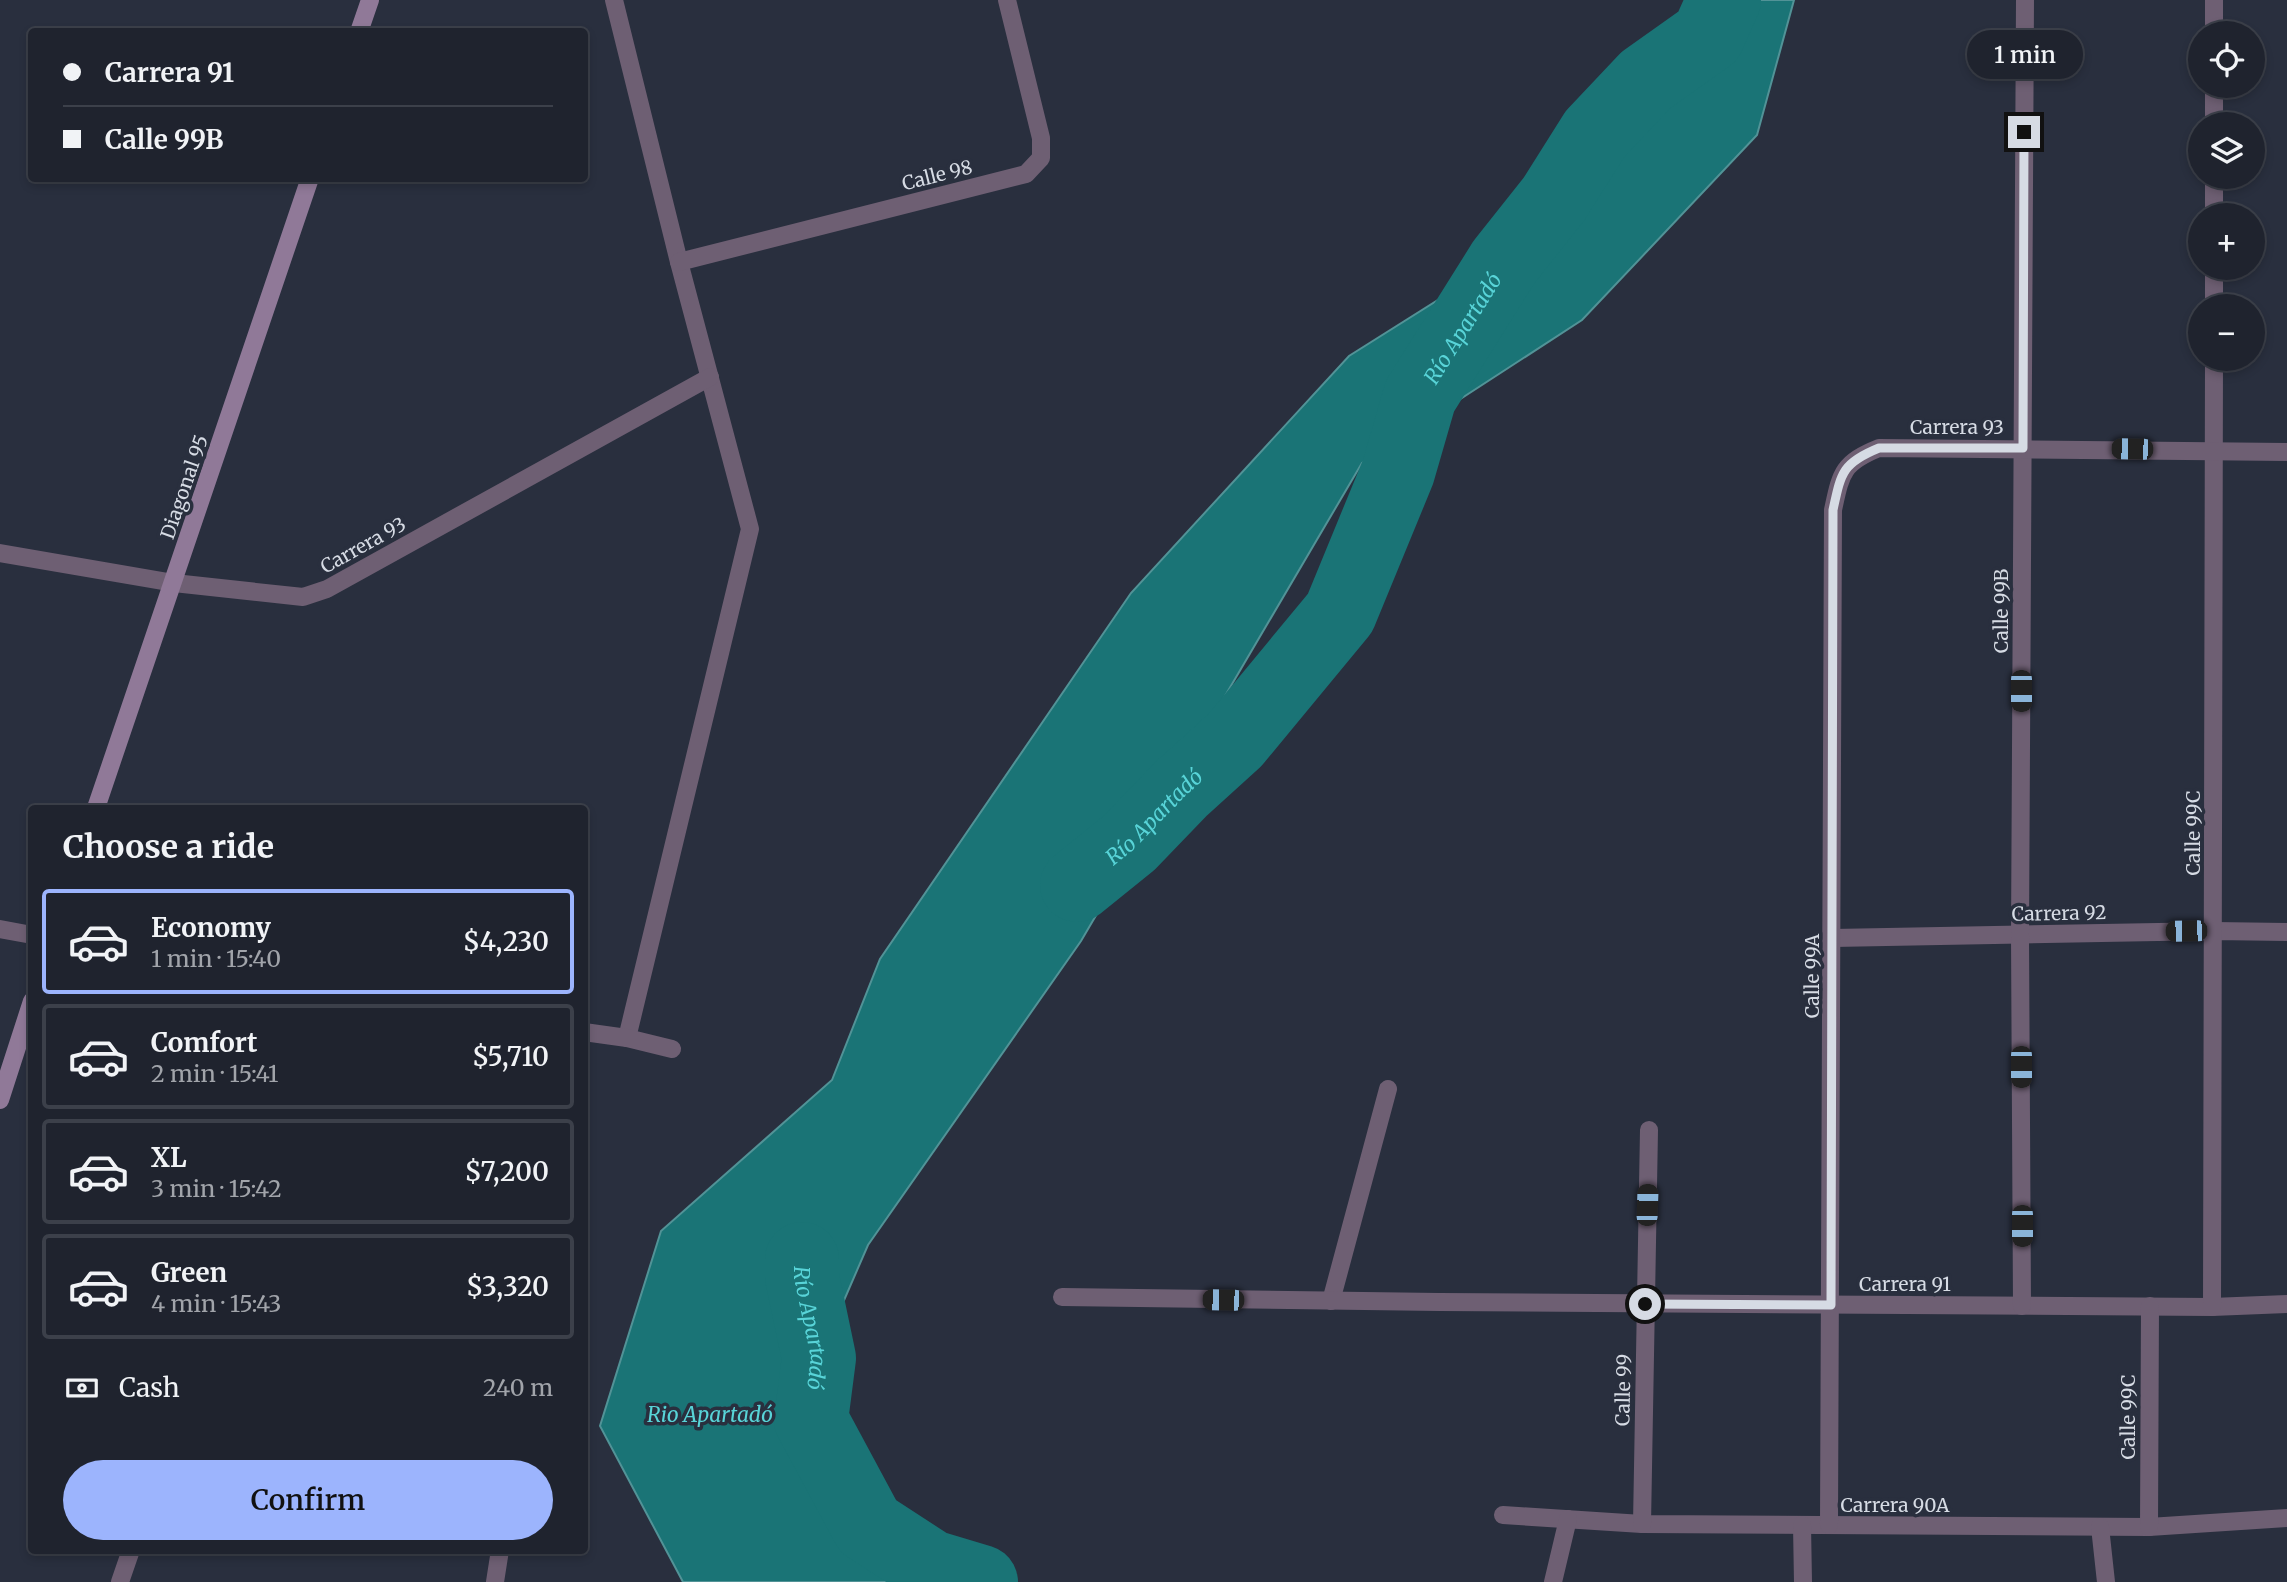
<!DOCTYPE html>
<html lang="en">
<head>
<meta charset="utf-8">
<style>
  :root { --surface:#1f232e; --page:#2c2f3a; --text:#f1f3f6; --muted:#a1a4aa; --line:#3c404a; --accent:#9cb4fd }
  body { margin:0; font-family:Merriweather,serif; background:var(--page); color:var(--text); height:100vh; display:flex; flex-direction:column; font-size:26px; white-space:nowrap }
  * { box-sizing:border-box; margin:0 }
  p { font-size:23px; color:var(--muted) }
  .icon { flex:none; width:38px; height:38px; fill:none; stroke:currentColor; stroke-width:2; stroke-linecap:round; stroke-linejoin:round }
  .map { position:relative; flex:1; overflow:hidden }
  .details { position:absolute; left:28px; top:805px; width:560px; height:749px; display:flex; flex-direction:column; background:var(--surface); border-radius:7px; box-shadow:0 4px 10px #0003,0 0 0 2px var(--line) }
  .details>* { flex:none }
  .top-card { position:absolute; left:28px; top:28px; width:560px; height:154px; border-radius:7px; box-shadow:0 4px 10px #0003,0 0 0 2px var(--line); display:grid; align-content:center; height:154px; padding:0 35px; background:var(--surface) }
  .buttons { position:absolute; left:2188px; top:21px; display:grid; gap:14px }
  .buttons a { display:grid; place-items:center; width:77px; height:77px; border-radius:50%; background:var(--surface); box-shadow:0 4px 10px #0003,0 0 0 2px var(--line); font-size:35px }
  .end { position:absolute; width:32px; height:32px; margin:-16px; border:9px solid #d6dbe4; background:#111; box-shadow:0 0 0 4px #111 }
  .from { border-radius:50% }
  .bubble { position:absolute; height:49px; border-radius:24px; background:var(--surface); box-shadow:0 4px 10px #0003,0 0 0 2px var(--line); font-size:23px; font-weight:600; line-height:49px; text-align:center }
  .car { position:absolute; width:21px; height:42px; margin:-21px -10px; border-radius:9px; box-shadow:0 0 5px 2px #0007; background:linear-gradient(#222 24%,#8ab4d8 0 40%,#222 0 76%,#8ab4d8 0 86%,#222 0) }
  .top-card b { display:flex; align-items:center; gap:24px; height:66px; font-size:26px }
  .top-card b+b { border-top:2px solid var(--line) }
  .top-card i { width:18px; height:18px; background:var(--text) }
  ul { padding:0; list-style:none }
  li { display:flex; align-items:center; gap:21px; height:105px; margin:0 14px 10px; padding:0 21px; border:4px solid var(--line); border-radius:7px }
  li div { flex:1 }
  li b { display:block; font-size:26px }
  li em { font-style:normal; font-weight:600 }
  li.on { border-color:var(--accent) }
  li>.icon { width:63px; height:63px; stroke-width:1.5 }
  h2 { padding:0 35px; font-size:32px; line-height:84px }
  .pay { display:flex; align-items:center; gap:18px; height:77px; padding:0 35px; font-size:26px }
  .pay p { margin-inline-start:auto }
  .primary-button { display:flex; gap:14px; margin-top:auto; padding:14px 35px }
  .primary-button a { flex:1; height:80px; border-radius:42px; background:var(--accent); color:#111; font-size:28px; font-weight:600; line-height:80px; text-align:center }
  .map>svg:first-child { display:block }
  .water { fill:#1a7476; stroke:#529397; stroke-width:2 }
  .lines { fill:none; stroke-linecap:round; stroke-linejoin:round }
  .river { stroke:#1a7476; stroke-width:74 }
  .lane { stroke:#6e5f73; stroke-width:18 }
  .street { stroke:#6e5f73; stroke-width:18 }
  .secondary { stroke:#907998; stroke-width:18 }
  .route { stroke:#d6dbe4; stroke-width:9 }
  .labels { text-anchor:middle; dominant-baseline:central; stroke-width:7; stroke-linejoin:round; paint-order:stroke }
  .street-label { font-size:19px; fill:#d6dbe4; stroke:#292f3e }
  .water-label { font-size:21px; font-style:italic; fill:#58d4d8; stroke:#292f3e }
</style>
</head>
<body>
<div class="map">
<svg width="2287" height="1582" viewBox="0 0 2287 1582">
  <rect width="100%" height="100%" fill="#292f3e"/>
  <polygon class="water" points="1699,0 1794,0 1757,135 1582,320 1362,463 1081,941 868,1245 819,1358 811,1420 837,1469 931,1567 968,1582 683,1582 600,1426 661,1231 832,1080 880,959 1131,593 1349,356 1584,208"/>
  <g class="lines">
    <g class="river">
      <path id="s1" d="M1077,885l52,-42 52,-54 54,-49 105,-127 58,-141 22,-76 84,-134 50,-63 41,-65 51,-54 62,-44 16,-36"/>
      <path id="s2" d="M802,1259v18l17,81 -8,62 57,106 63,41 50,15"/>
    </g>
    <polyline class="lane" points="1331,1301 1388,1089"/>
    <g class="street">
      <polyline points="614,0 679,262 750,529 627,1038"/>
      <polyline points="2214,33 2214,0"/>
      <polyline points="2214,124 2214,86"/>
      <polyline points="2214,215 2214,177"/>
      <polyline points="679,262 1026,174 1041,158 1041,138 1007,0"/>
      <polyline points="2214,306 2214,268"/>
      <polyline points="0,553 174,583 303,597 327,589 710,377"/>
      <polyline points="0,929 32,935"/>
      <polyline points="1833,938 2214,931 2287,932"/>
      <polyline points="584,1032 627,1038 672,1049"/>
      <polyline points="1062,1297 1439,1302 2212,1307 2287,1304"/>
      <polyline points="2022,1306 2020,935 2025,0"/>
      <polyline points="2212,1307 2214,359"/>
      <polyline points="1503,1515 1642,1524 2149,1527 2287,1518"/>
      <polyline points="1642,1524 1649,1130"/>
      <polyline points="1802,1525 1803,1582"/>
      <path d="M1829,1525l4,-1015c8,-37 9,-47 46,-62l408,4"/>
      <polyline points="2100,1527 2106,1582"/>
      <polyline points="2149,1527 2150,1306"/>
      <polyline points="120,1582 131,1550"/>
      <polyline points="495,1582 500,1550"/>
      <polyline points="1553,1582 1568,1519"/>
    </g>
    <g class="secondary">
      <polyline points="359,32 370,0"/>
      <polyline points="96,808 310,178"/>
      <polyline points="0,1100 32,1001"/>
    </g>
  </g>
  <g class="lines">
    <path class="route" d="M1645,1304l186,1 2,-795c8,-37 9,-47 46,-62h144l1,-316"/>
  </g>
  <g class="labels">
    <g class="street-label">
      <text transform="translate(937 175) rotate(-14)">Calle 98</text>
      <text x="1957" y="427">Carrera 93</text>
      <text transform="translate(184 487) rotate(-71)">Diagonal 95</text>
      <text transform="translate(363 545) rotate(-29)">Carrera 93</text>
      <text transform="translate(2001 611) rotate(-90)">Calle 99B</text>
      <text transform="translate(2193 833) rotate(-90)">Calle 99C</text>
      <text transform="translate(2059 913) rotate(-1)">Carrera 92</text>
      <text transform="translate(1812 976) rotate(-90)">Calle 99A</text>
      <text x="1905" y="1284">Carrera 91</text>
      <text transform="translate(1623 1390) rotate(-89)">Calle 99</text>
      <text transform="translate(2128 1417) rotate(-90)">Calle 99C</text>
      <text x="1895" y="1505">Carrera 90A</text>
    </g>
    <g class="water-label">
      <text stroke="none"><textPath href="#s1" startOffset="691">Río Apartadó</textPath></text>
      <text stroke="none"><textPath href="#s1" startOffset="103">Río Apartadó</textPath></text>
      <text stroke="none"><textPath href="#s2" startOffset="70">Río Apartadó</textPath></text>
      <text x="710" y="1414">Rio Apartadó</text>
    </g>
  </g>
</svg>
<div class="buttons">
<a><svg class="icon" aria-label="locate" viewBox="0 0 24 24"><circle cx="12" cy="12" r="6"/><path d="M12 2v4M12 18v4M2 12h4M18 12h4"/></svg></a>
<a><svg class="icon" aria-label="layers" viewBox="0 0 24 24"><path d="M12 4l9 5-9 5-9-5zM3 14l9 5 9-5"/></svg></a>
<a>+</a>
<a>−</a>
</div>
<i class="end from" style="left:1645px;top:1304px"></i>
<i class="end" style="left:2024px;top:132px"></i>
<div class="bubble" style="left:1967px;top:30px;width:116px">1 min</div>
<i class="car" style="left:2132px;top:449px;rotate:271deg"></i>
<i class="car" style="left:2021px;top:691px;rotate:180deg"></i>
<i class="car" style="left:2186px;top:931px;rotate:269deg"></i>
<i class="car" style="left:2021px;top:1067px;rotate:180deg"></i>
<i class="car" style="left:1647px;top:1205px;rotate:2deg"></i>
<i class="car" style="left:2022px;top:1226px;rotate:180deg"></i>
<i class="car" style="left:1223px;top:1300px;rotate:271deg"></i>
<div class="top-card">
<b><i class="from"></i>Carrera 91</b>
<b><i></i>Calle 99B</b>
</div>
<section class="details">
<h2>Choose a ride</h2>
<ul>
<li class="on"><svg class="icon" aria-label="car" viewBox="0 0 24 24"><path d="M5 17H2v-5l4-1 3-4h7l3 4 3 1v5h-3M9 17h6M6 11h13"/><circle cx="7" cy="17" r="2"/><circle cx="17" cy="17" r="2"/></svg><div><b>Economy</b><p>1 min · 15:40</p></div><em>$4,230</em></li>
<li><svg class="icon" aria-label="car" viewBox="0 0 24 24"><path d="M5 17H2v-5l4-1 3-4h7l3 4 3 1v5h-3M9 17h6M6 11h13"/><circle cx="7" cy="17" r="2"/><circle cx="17" cy="17" r="2"/></svg><div><b>Comfort</b><p>2 min · 15:41</p></div><em>$5,710</em></li>
<li><svg class="icon" aria-label="car" viewBox="0 0 24 24"><path d="M5 17H2v-5l4-1 3-4h7l3 4 3 1v5h-3M9 17h6M6 11h13"/><circle cx="7" cy="17" r="2"/><circle cx="17" cy="17" r="2"/></svg><div><b>XL</b><p>3 min · 15:42</p></div><em>$7,200</em></li>
<li><svg class="icon" aria-label="car" viewBox="0 0 24 24"><path d="M5 17H2v-5l4-1 3-4h7l3 4 3 1v5h-3M9 17h6M6 11h13"/><circle cx="7" cy="17" r="2"/><circle cx="17" cy="17" r="2"/></svg><div><b>Green</b><p>4 min · 15:43</p></div><em>$3,320</em></li>
</ul>
<div class="pay"><svg class="icon" aria-label="cash" viewBox="0 0 24 24"><path d="M3 7h18v10H3z"/><circle cx="12" cy="12" r="2"/></svg>Cash<p>240 m</p></div>
<div class="primary-button"><a>Confirm</a></div>
</section>
</div>
</body>
</html>
